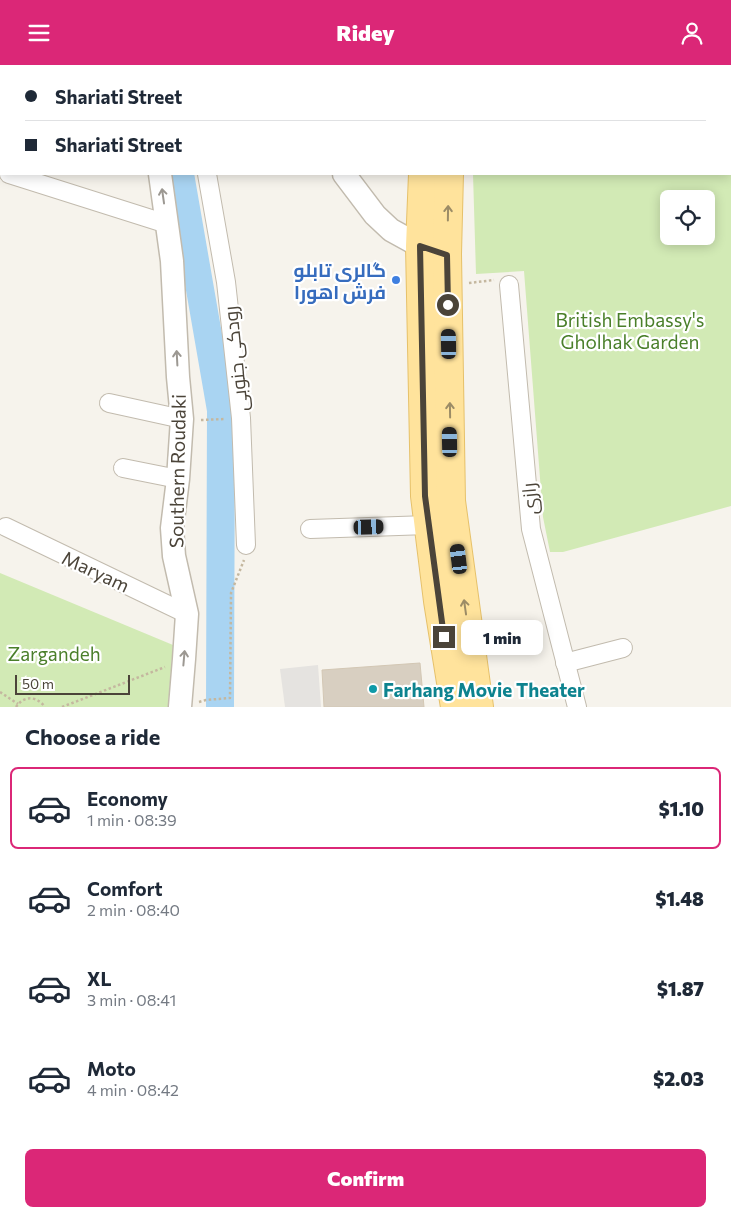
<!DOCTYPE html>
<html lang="en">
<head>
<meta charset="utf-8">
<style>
  :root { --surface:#fff; --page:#f2f2f3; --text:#1f2937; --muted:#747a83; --line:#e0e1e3; --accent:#db2777 }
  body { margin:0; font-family:Commissioner,Cairo,sans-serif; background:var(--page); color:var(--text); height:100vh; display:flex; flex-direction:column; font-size:19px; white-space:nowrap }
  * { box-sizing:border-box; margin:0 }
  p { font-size:16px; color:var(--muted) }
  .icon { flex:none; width:28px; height:28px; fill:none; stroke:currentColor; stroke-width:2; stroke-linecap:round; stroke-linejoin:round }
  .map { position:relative; height:642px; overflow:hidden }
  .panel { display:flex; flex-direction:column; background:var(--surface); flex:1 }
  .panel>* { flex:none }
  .banner { position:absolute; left:0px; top:0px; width:731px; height:110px; box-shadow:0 2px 12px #0003; display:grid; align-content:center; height:110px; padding:0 25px; background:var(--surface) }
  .controls { position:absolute; left:660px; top:125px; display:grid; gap:10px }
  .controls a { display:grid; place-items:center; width:55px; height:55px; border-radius:8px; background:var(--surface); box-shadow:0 2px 12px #0003; font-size:25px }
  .scale { position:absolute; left:15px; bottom:12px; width:115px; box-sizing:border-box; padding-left:5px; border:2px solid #4b4439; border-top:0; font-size:14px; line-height:18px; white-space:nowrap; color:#4b4439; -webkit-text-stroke:4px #fff; paint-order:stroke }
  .end { position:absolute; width:22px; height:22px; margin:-11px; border:6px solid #4b4439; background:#fff; box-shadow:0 0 0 2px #fff }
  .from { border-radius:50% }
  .bubble { position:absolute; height:35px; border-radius:8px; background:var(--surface); box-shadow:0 2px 12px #0003; font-size:16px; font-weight:800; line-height:35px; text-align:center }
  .car { position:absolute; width:15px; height:30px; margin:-15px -8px; border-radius:6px; box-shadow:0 0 4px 1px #0007; background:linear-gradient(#222 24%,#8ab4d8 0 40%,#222 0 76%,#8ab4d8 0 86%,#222 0) }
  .banner b { display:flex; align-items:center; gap:18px; height:48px; font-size:19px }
  .banner b+b { border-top:1px solid var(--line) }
  .banner i { width:12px; height:12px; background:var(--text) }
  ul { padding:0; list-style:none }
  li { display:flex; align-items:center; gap:15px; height:82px; margin:0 10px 8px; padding:0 15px; border:2px solid transparent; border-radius:8px }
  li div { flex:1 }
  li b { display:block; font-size:19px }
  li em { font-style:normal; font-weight:800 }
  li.active { border-color:var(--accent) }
  li>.icon { width:45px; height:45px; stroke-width:1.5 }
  h2 { padding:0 25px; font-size:22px; line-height:60px }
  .primary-button { display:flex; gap:10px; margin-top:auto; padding:10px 25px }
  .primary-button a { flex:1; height:58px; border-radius:8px; background:var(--accent); color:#fff; font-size:20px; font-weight:800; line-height:58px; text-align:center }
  header { display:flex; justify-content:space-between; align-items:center; height:65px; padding:0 25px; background:var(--accent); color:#fff; font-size:22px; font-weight:800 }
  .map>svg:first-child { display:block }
  .green { fill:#d2eab5; fill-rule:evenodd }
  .parking { fill:#e5e3e0 }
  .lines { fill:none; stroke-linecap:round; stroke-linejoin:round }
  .river { stroke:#a9d4f2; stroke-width:28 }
  .building { fill:#d8cfc1; stroke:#d3c7b4 }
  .minor-casing { stroke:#c2bbae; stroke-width:20 }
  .tertiary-casing { stroke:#c2bbae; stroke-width:25 }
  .primary-casing { stroke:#e6c16a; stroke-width:30 }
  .path { stroke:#c4b79f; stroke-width:2.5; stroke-dasharray:2.5 2.5; stroke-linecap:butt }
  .minor { stroke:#fff; stroke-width:18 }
  .tertiary { stroke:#fff; stroke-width:22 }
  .primary { stroke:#ffe39c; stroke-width:28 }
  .oneway { stroke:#9c9892 }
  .oneway2 { stroke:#9c8c66 }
  .route { stroke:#4b4439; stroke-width:6 }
  .shop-dot { fill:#3f7fe0; stroke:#fff; stroke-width:2 }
  .culture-dot { fill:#0f9aa8; stroke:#fff; stroke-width:2 }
  .labels { text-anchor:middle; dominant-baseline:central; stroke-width:4.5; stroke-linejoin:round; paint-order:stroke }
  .shop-label { font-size:19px; font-weight:bold; fill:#366cbe; stroke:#fff; text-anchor:end }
  .park-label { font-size:19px; fill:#4a7f2a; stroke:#fff }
  .street-label { font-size:19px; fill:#4b4439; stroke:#fff }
  .culture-label { font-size:19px; font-weight:bold; fill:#0d838f; stroke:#fff; text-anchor:start }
</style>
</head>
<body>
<header><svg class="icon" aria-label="menu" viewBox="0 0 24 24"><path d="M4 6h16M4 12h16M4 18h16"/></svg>Ridey<svg class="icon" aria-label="person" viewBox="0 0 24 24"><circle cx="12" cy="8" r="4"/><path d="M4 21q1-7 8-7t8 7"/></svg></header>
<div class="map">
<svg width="731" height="642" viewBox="0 0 731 642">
  <rect width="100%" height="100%" fill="#f6f3ec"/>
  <g class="green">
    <path d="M496,0h235v441l-168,46h-13l-7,-35 -19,-246 -48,3 -3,-100h257v-108h-235zM669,134h37v37h-37z"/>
    <polygon points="0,508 173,580 168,642 0,642"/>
  </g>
  <polygon class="parking" points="318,600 321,642 285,642 280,604"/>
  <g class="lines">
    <polyline class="river" points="180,109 221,345 220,642"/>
  </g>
  <polygon class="building" points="420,598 424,642 324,642 322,605"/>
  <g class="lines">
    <g class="minor-casing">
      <g id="minor">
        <polyline points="9,109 167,159"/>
        <polyline points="207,109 226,217 241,353 246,480"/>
        <polyline points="509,220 531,464 577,642"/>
        <polyline points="109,338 182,354"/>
        <polyline points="123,403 178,414"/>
        <polyline points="6,462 187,549"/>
        <polyline points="310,464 428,460"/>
        <polyline points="565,598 623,583"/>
      </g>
    </g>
    <g class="tertiary-casing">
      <g id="tertiary">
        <polyline points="145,0 145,1"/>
        <polyline points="174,0 179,1"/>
        <polyline points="160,109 172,196 178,312 182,354 178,414 172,463 174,491 187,549 184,594 180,642"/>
        <polyline points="344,109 375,150 391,165 420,181"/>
      </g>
    </g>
    <g class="primary-casing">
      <g id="primary">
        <polyline points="423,0 423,1"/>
        <polyline points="449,0 449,1"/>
        <polyline points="423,109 420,181 425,431 438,536 455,642"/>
        <polyline points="449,109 447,189 451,436 479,642"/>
      </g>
    </g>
    <g class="path">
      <polyline points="469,218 494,215"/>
      <polyline points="201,355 225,354"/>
      <polyline points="0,627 18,639"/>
      <polyline points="199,637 206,635 230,633 231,528 244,495"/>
      <path d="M16,642c8,-12 21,-11 29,0"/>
      <polyline points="62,642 165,602"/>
    </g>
    <use href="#minor" class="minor"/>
    <use href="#tertiary" class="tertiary"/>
    <use href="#primary" class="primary"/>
  </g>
  <defs><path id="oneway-shaft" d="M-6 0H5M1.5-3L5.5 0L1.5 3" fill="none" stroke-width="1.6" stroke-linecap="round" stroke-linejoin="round" transform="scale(1.25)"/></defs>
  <g class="oneway">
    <use href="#oneway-shaft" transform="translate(163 131) rotate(-98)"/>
    <use href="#oneway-shaft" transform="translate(177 293) rotate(-93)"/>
    <use href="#oneway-shaft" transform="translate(184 593) rotate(-85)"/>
  </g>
  <g class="oneway2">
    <use href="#oneway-shaft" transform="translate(448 148) rotate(-89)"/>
    <use href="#oneway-shaft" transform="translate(450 345) rotate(-91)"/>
    <use href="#oneway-shaft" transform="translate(465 542) rotate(-98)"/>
  </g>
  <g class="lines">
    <polyline class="route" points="444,572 425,431 420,181 447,190 448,240"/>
  </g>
  <circle class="shop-dot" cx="396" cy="215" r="5"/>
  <circle class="culture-dot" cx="373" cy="624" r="5"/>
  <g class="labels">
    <g class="shop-label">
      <text x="386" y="204">گالری تابلو<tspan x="386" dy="22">فرش اهورا</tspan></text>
    </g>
    <g class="park-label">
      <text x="630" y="254">British Embassy's<tspan x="630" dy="22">Gholhak Garden</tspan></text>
      <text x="54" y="588">Zargandeh</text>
    </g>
    <g class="street-label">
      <text transform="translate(235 294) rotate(-96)">رودکی جنوبی</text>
      <text transform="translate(177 406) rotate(-89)">Southern Roudaki</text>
      <text transform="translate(529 434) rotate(-95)">رازی</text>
      <text transform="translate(96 506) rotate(25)">Maryam</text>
    </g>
    <g class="culture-label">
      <text x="383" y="624">Farhang Movie Theater</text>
    </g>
  </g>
</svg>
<div class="controls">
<a><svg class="icon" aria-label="locate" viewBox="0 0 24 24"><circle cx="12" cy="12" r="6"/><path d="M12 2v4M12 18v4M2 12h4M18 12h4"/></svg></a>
</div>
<div class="scale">50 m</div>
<i class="end from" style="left:448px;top:240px"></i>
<i class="end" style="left:444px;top:572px"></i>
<div class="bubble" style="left:461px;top:555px;width:82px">1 min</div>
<i class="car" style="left:449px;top:279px;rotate:359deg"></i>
<i class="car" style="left:450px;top:377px;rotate:359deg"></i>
<i class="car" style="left:369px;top:462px;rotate:88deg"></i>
<i class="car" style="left:459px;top:494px;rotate:353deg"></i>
<div class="banner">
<b><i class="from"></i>Shariati Street</b>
<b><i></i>Shariati Street</b>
</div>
</div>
<section class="panel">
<h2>Choose a ride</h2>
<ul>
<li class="active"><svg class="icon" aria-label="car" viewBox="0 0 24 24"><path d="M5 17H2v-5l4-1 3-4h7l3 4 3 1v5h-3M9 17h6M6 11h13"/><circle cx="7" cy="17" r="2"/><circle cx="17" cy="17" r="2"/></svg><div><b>Economy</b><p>1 min · 08:39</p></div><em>$1.10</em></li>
<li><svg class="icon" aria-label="car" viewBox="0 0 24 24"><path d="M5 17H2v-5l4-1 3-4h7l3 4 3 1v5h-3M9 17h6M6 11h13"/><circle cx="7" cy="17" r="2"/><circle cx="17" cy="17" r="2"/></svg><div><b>Comfort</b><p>2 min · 08:40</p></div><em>$1.48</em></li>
<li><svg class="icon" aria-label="car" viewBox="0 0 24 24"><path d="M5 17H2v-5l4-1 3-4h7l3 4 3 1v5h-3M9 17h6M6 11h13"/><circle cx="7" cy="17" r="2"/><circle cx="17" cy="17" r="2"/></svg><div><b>XL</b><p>3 min · 08:41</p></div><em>$1.87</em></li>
<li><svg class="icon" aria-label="car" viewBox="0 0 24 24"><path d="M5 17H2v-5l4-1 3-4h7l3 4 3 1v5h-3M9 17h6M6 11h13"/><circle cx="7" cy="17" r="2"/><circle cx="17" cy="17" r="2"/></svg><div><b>Moto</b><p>4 min · 08:42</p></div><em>$2.03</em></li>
</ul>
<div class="primary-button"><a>Confirm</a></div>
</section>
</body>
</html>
